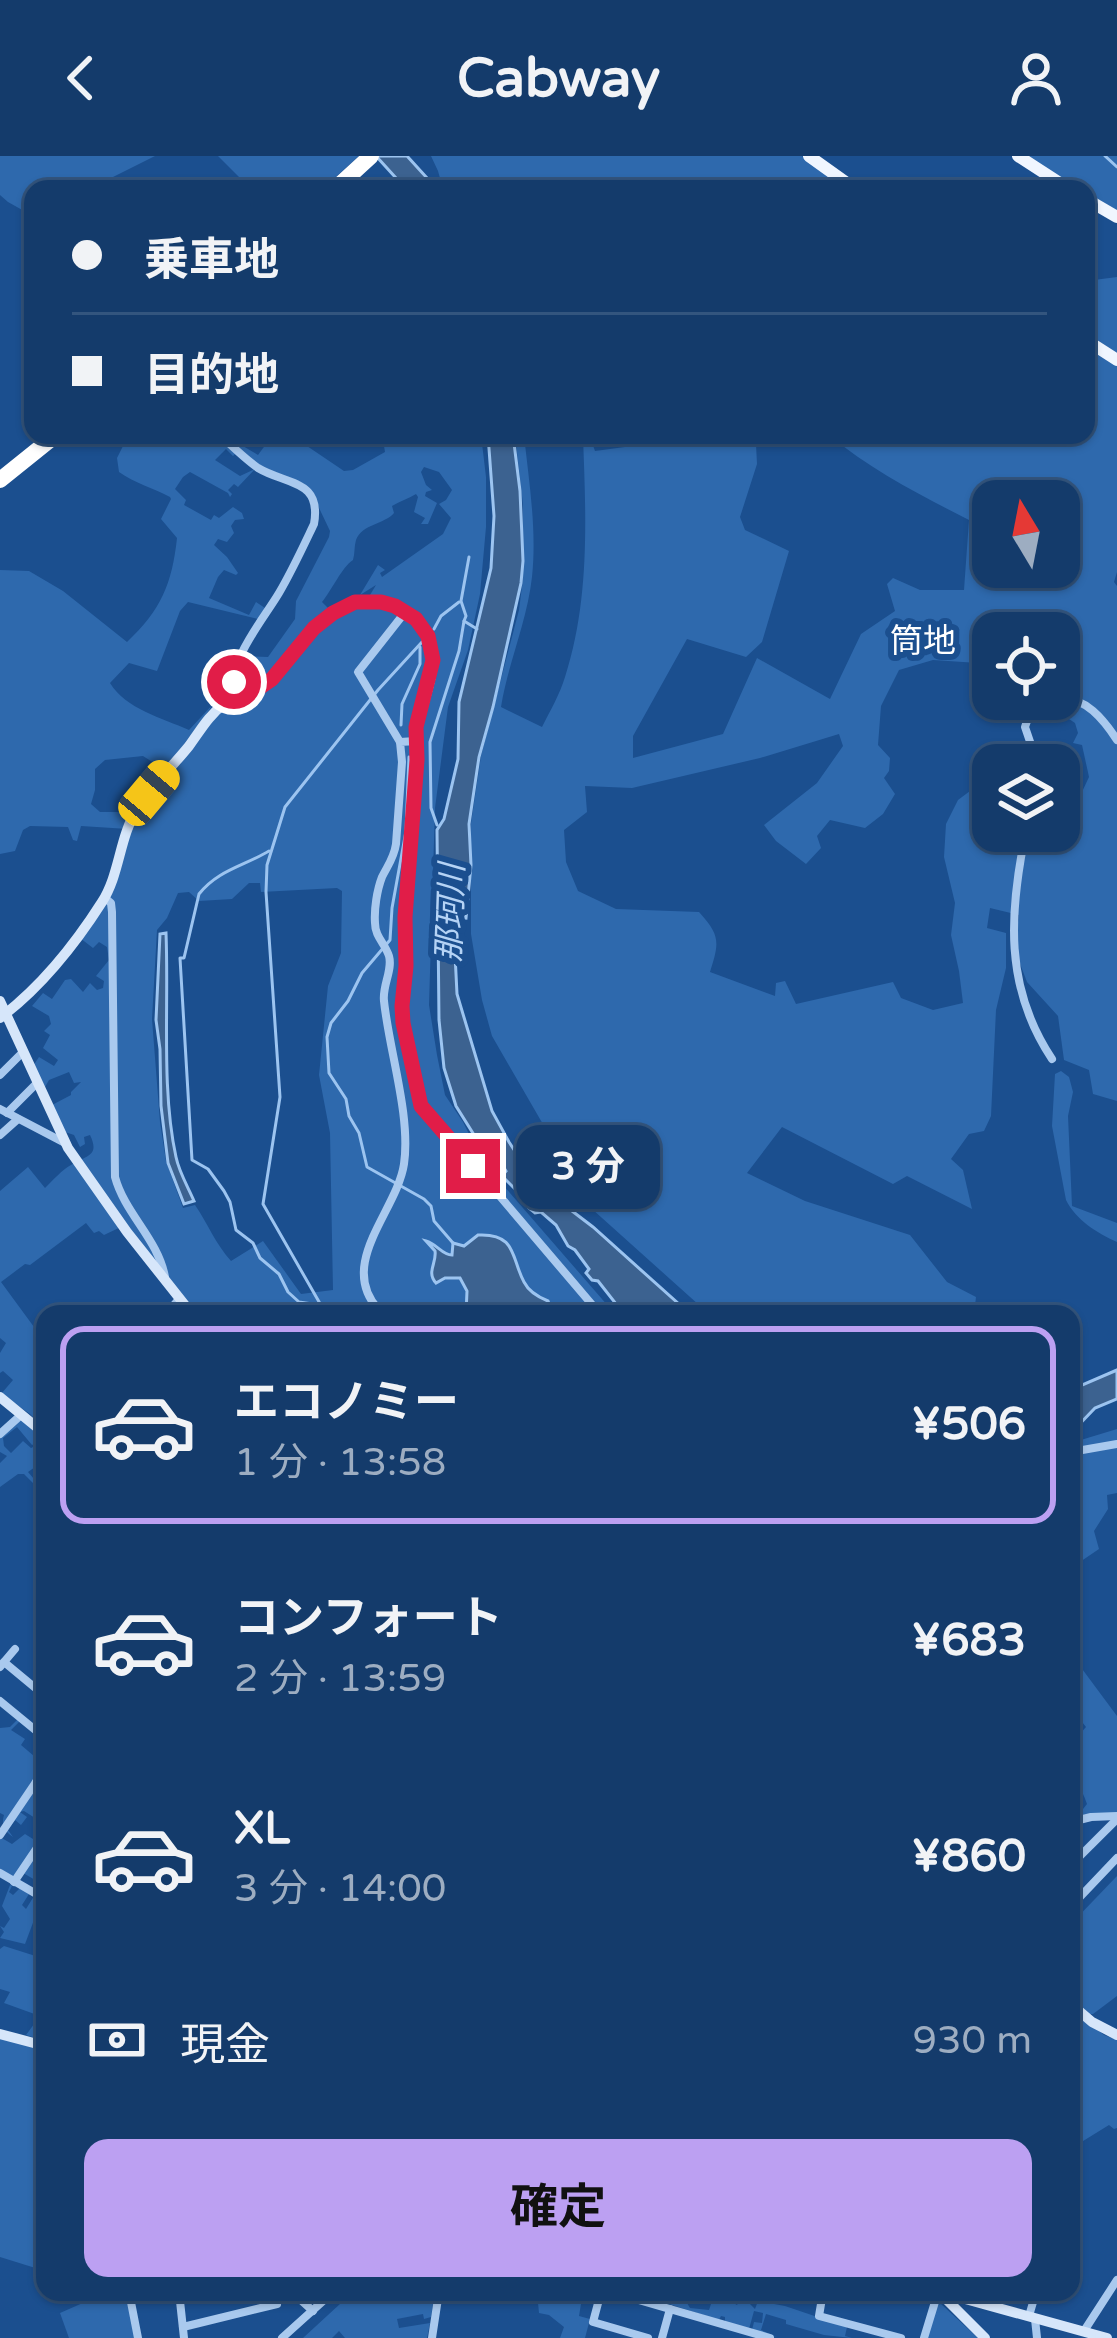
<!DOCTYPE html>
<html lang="ja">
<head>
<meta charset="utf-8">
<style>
  :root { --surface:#143b6b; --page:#1d4271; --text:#f1f3f6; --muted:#9dadc1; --line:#33557e; --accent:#bca0f2 }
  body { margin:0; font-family:"Varela Round","Noto Sans JP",sans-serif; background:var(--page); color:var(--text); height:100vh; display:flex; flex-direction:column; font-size:45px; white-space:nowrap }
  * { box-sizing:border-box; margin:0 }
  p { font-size:39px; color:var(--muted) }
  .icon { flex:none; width:66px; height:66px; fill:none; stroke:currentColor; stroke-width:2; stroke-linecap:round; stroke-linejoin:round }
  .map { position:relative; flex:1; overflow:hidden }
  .panel { position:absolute; left:36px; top:1149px; width:1044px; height:996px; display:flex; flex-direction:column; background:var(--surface); border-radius:24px; box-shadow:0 3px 9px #0004,0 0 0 3px var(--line) }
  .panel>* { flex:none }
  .top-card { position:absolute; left:24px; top:24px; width:1071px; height:264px; border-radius:24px; box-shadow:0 3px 9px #0004,0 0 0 3px var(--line); display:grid; align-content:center; height:264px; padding:0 48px; background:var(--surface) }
  .needle { width:78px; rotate:350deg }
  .tools { position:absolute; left:972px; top:324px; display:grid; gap:24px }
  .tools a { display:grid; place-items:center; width:108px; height:108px; border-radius:24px; background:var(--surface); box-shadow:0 3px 9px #0004,0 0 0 3px var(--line); font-size:60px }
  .end { position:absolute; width:54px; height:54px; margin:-27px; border:15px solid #e11d48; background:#fff; box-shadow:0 0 0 6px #fff }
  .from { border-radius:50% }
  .bubble { position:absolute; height:84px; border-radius:24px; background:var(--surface); box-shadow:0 3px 9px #0004,0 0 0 3px var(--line); font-size:39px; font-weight:700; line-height:84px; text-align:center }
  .car { position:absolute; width:36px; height:72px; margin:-36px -18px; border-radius:15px; box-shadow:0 0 9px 3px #0007; background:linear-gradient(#f5c518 24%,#345 0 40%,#f5c518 0 76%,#345 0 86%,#f5c518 0) }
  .top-card b { display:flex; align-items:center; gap:42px; height:114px; font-size:45px }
  .top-card b+b { border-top:3px solid var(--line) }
  .top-card i { width:30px; height:30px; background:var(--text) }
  ul { padding:21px 0 0; list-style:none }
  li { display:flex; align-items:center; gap:36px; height:198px; margin:0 24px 18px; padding:0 24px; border:6px solid transparent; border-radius:24px }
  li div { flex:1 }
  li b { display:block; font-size:45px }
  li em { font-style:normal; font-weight:700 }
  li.current { border-color:var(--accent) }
  li>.icon { width:108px; height:108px; stroke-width:1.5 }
  .pay { display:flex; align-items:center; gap:30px; height:132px; padding:0 48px; font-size:45px }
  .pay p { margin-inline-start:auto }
  .primary-button { display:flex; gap:24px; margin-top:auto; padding:24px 48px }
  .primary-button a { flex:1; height:138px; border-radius:24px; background:var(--accent); color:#111; font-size:48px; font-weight:700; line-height:138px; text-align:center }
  header { display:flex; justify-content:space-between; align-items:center; height:156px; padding:0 48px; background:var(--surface); font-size:54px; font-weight:700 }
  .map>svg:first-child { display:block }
  .green { fill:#2e69ad; fill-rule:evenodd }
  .water { fill:#3c6290; stroke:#9cc4f0; stroke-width:3 }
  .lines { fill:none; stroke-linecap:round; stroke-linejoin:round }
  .stream { stroke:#9cc4f0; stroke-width:3 }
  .street { stroke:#a9c9ee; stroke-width:8 }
  .secondary { stroke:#d6e6fa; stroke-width:10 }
  .primary { stroke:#f0f6ff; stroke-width:12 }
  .highway { stroke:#fff; stroke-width:16 }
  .route { stroke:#e11d48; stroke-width:15 }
  .labels { text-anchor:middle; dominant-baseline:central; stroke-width:12; stroke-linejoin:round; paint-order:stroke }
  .neighbourhood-label { font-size:33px; fill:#fff; stroke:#1b4f8f }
  .water-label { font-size:33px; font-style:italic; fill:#b5d3f5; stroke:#1b4f8f }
</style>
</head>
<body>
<header><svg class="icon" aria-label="back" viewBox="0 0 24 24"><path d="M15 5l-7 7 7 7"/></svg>Cabway<svg class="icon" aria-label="person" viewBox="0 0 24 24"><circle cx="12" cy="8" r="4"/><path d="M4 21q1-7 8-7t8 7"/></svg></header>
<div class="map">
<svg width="1117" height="2182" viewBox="0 0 1117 2182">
  <rect width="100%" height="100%" fill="#1b4f8f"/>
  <g class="green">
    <polygon points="0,0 155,0 89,33 33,33 33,60 8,46 0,39"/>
    <polygon points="218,0 359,0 322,33 251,33"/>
    <polygon points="431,0 802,0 849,33 819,33 813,29 809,33 443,33 438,15"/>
    <polygon points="1025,0 1117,0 1117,57 1086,40 1086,33 1075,33"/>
    <polygon points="1086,115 1094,124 1117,121 1117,197 1086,177"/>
    <path d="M1086,189l31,20v207l-3,10 3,4v515l-24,-7 -4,-24 -25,-10 -6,-44 -31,-34 -8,-21 -3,-25 3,-21 -29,-7 -3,20 19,5v35l-10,42 -5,106 -7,15 -15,3 -18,25 12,11 9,39 -65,-33 -14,8 -111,-57 -35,46 58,28 105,34 37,47 29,15 -2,17h-265l-117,-105 -100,-173 -10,-36 -11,-66v-111l10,-67 38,-146 4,-32v-73l-8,-70h9c5,47 13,95 8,142 -5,45 -24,86 -31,130l41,20c8,-16 18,-33 23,-50 25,-78 21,-159 18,-240h7l5,14 82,-11v-5h85l-6,9 1,20 -17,53 5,13 44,21 -27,91 -16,15 -59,-18 -54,97v22l90,-24 34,-76 73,41 31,-65 34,-23 -8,-27 6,-6 27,12h44l5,-70c-49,-25 -98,-50 -140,-85h257zM993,345h66v66h-66zM993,477h66v66h-20l36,24 3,10 -5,10 9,2 7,32 -8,17 -22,5v32h-66v-43l-11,-6 -24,18 -12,24 -2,33 11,46 -4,32 8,36 4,32 -30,7 -32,-12 -8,-16 -97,22 -11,-23 -9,2 -1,13 -65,-24c9,-29 11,-36 -11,-60l-83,-3 -38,-18 -12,-29 -2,-32 23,-18 -2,-26 47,2 128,-30 79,-24 4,12 -26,37 -53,42 12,16 30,23 15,-16 -4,-12 13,-16 35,8 18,-14 12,-20 -11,-16 5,-7 1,-13 -12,-13 3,-39 18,-36 34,-10 60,4z"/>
    <path d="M85,279l37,1 29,9 9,-10h99l-8,8 -8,3 15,9 11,-15 9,-4 18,9 11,1 37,25 9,-1 32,-18 -2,-12 12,-3 86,-2 5,42v50l-6,67 -12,56 -20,57 -13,101 -6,197 8,50 8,40 18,27 20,40 132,152h-419l-71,-89 -21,10 -5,-4 -5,2 -8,-10 -56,42 -5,-1 -24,18 44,60v88l-15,-16 -29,-20 12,-14 -10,-9 -3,2v-20l6,-10 -6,-5v-147l28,-24 17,21c8,-8 17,-18 26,-23 16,-10 29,-9 19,-30l-6,2 1,7 -5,3 -6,-12 -12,-4 -10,-26 19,-10v-3l10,-10 -7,1 -5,-11 -20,8 -4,7 -12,-21 6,-9 15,9 4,-6 -15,-12 7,-13 -6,-4 7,-7 -2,-8 -17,-10 11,-13 9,6 13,-19 6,-1 12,13 7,-9 7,7 6,-2 1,-7 -8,-5 13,-16 -2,-13 -8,-5 -6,6 -13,-10 20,-26 28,-83 -47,-3 -4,15 -4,-1 -5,-13 -38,-1 -7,4 -8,21 -15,3v-284l29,1 34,20 64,51c34,-32 45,-58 50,-104l-16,-19 10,-20 -1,-2c-17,-9 -36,-14 -51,-25l-2,-14 7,-14 -4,-5h-21zM226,293l7,7 5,-5 24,16 41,16 8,8 19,40 -1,6 -33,64 -1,18 -27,38 -23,-1 -8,25 1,9 27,-12 63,-70 -6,-6c10,-12 20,-35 31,-42 2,-7 1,-13 3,-20 6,-16 29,-16 38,-27l-2,-7c8,-5 16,-7 24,-12l2,3 -4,15 11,6 -4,6h7l9,-21 -12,-7 1,-4 6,-2 -6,-5 -5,-13 3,-5 15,5 13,18 -6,10 -7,4 12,14 -8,16 -61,43 -2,-4 5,-3 -7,-5 -18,30 16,-10 -6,10 26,6 -46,7 -29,20 -63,64 -30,11 -90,109h-38l-9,-8 4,-14v-21l10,-9 38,-4 22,14 50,-68 -26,28c-27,-12 -63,-21 -79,-47l19,-20 28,8 23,-60 8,-9 70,17 7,-11 -9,-6 -7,13 -40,-17 9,-21 6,-7 12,5 2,-2 -11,-16 -13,-12 4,-6 9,3 7,-9 -3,-7 4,-6 9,-1 -2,-6 -9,-6 -14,11 -5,-3 -3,5 -27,-15 2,-5 -11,-11 8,-12 7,-5 38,21 2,4 2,-3 -4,-4 6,-6 4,3 17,-18 -15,7 -25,-16zM249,727h11l1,9 76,-4 5,3 -1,62 -13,33 -9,89 11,58 3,157 -32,4 -38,-53 -32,20c-16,-18 -23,-37 -36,-56l-12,3 -17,-47 -6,-39 -8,-103 5,-89 10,-12 11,-25 11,-1 10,9 33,-2z"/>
    <path d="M1061,915l8,6 4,15 -5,24 4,90 45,17v19c-20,-9 -41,-22 -51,-42l-14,-74 3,-52z"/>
    <polygon points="21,1262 43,1283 32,1289 17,1271 3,1282 4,1290 11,1297 23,1285 31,1292 45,1285 45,1304 28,1316 34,1323 45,1316 45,1320 33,1327 24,1318 18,1318 0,1331 0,1307 7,1300 0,1296 0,1281"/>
    <polygon points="1117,1273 1117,1337 1107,1339 1108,1353 1094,1375 1099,1393 1071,1412 1071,1287"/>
    <path d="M1071,1498l46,62v98l-46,6v-8l12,-3 4,-5c-5,-16 -16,-29 -16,-44l7,-6 -3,-6 -4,1v-5l15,-17 -15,-19z"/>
    <path d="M18,1563l2,2 -9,9 14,9 -4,6 20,17 4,-3v7l-11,15 11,10v22h-6l-4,5 -11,-7 -4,1 7,5 -6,8 -6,-5 -7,10 5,7c-9,-6 -12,-12 -9,-22l-4,-2v-85l10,-1z"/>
    <polygon points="45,1667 45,1726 39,1723 37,1725 23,1717 15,1722 0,1716 0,1681 12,1688 25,1678 33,1683"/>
    <polygon points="1117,1720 1117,1840 1093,1858 1088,1858 1071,1843 1071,1768"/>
    <polygon points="10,1729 12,1730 9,1736 13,1739 20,1732 29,1738 22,1749 26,1753 34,1740 42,1744 33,1761 40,1764 45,1758 45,1768 34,1764 25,1788 0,1782 4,1776 0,1770 4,1772 10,1763 2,1750"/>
    <polygon points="4,1790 45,1803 45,1885 26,1879 40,1860 4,1847 10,1836 0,1833 0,1793"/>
    <polygon points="1071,1852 1080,1865 1085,1864 1104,1879 1117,1884 1117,1972 1114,1973 1109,1969 1075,1990 1083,2007 1071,2015 1071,1892 1081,1889 1083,1885 1079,1876 1071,1873"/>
    <polygon points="0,1880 45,1893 45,2115 0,2101"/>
    <polygon points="353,2136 410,2136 401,2138 403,2147 434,2142 431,2161 424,2163 423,2158 397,2163 399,2172 430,2167 427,2182 345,2182 339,2175 332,2182 303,2182"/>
    <polygon points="534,2136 555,2143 561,2140 562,2136 583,2136 579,2160 590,2163 585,2182 560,2182 564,2171 549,2159 539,2157 538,2147 524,2147 528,2138"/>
    <polygon points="715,2136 735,2138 732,2146 737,2149 740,2144 745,2143 755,2153 758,2145 785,2150 847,2171 845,2180 852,2182 824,2179 786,2168 786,2164 766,2158 761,2174 777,2181 752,2174 754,2166 762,2167 763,2157 754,2155 749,2173 725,2166 725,2161 721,2160 719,2164 669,2148 671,2141 687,2147 690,2152 709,2154"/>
    <polygon points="126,2140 135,2182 69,2182 60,2157 85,2146"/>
    <polygon points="941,2148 978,2182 927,2182 937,2149"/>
  </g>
  <g class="water">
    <polygon points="376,0 407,0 437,33 406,33"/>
    <polygon points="488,279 513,279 520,335 523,405 521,427 493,551 479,601 469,668 471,709 466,762 456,761 454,778 457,838 492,955 509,986 526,1012 559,1045 593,1071 690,1158 630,1158 616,1148 598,1125 592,1124 586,1117 589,1113 575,1094 568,1090 556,1069 541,1056 535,1057 529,1052 534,1046 523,1041 502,1020 506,1015 496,998 481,990 456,950 444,912 439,864 437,674 444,663 458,603 459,546 491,412 494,360"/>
    <path d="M166,777c3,71 -5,156 10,224 3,15 12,30 18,44l-10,3 -16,-41 -7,-57 -1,-57 -4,-29 4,-86z"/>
    <path d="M478,1079c39,-2 33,23 46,47 5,10 14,15 24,19l5,13h-87l1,-23 -7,-13h-15l-9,5c-10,-11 1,-20 -1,-32l-9,-10c11,3 16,14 26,14l1,-12 11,3z"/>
    <polygon points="1117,1214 1117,1243 1095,1252 1071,1277 1071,1239 1082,1229"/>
  </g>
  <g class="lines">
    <g class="stream">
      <polyline points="1105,0 1117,11"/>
      <polyline points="469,401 461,445 466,460 464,465 477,473"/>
      <polyline points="434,473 441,460 459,446"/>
      <polyline points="401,569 402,548 420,508 420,491"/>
      <polyline points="409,601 406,675 392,752 390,784 362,817 348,845 331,867 327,881 329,917 346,943 349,960 359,977 367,1011 424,1043 431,1050 434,1065 453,1087"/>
      <polyline points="437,669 431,652 430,586 459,495 464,465"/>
      <path d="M269,695c-25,15 -51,19 -70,43l-15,64h-4l12,202 16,9 16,22 6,11 6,28 17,13 7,15 19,16 9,18 11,10 20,3 11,9"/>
      <polyline points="322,1151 263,1048 280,941 266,736 267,709 285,651 378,534 422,486"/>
    </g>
    <g class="street">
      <path d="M220,279c12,11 25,24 38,33 28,17 64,11 56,56 -11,23 -22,47 -35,69 -18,30 -51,67 -46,104"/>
      <path d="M1059,542c26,-2 45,22 58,42"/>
      <polyline points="400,586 358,516 406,455"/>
      <polyline points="1038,609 1025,571 1027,565 1054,543"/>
      <path d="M1026,675c-17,82 -22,156 26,228"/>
      <path d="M105,742l6,5 1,9 3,265c10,37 43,62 50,100"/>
      <polyline points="0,919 23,896"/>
      <polyline points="0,953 63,986"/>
      <polyline points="7,957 37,927"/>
      <polyline points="0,979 18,963"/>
      <polyline points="166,1158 179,1143"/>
      <path d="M411,1158l-33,-5c-41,-46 19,-98 26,-145 7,-48 -15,-114 -20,-163 -2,-15 9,-31 5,-45 -4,-13 -14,-19 -14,-33 -1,-14 2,-33 7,-46 6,-12 12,-19 14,-33l6,-82 -2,-20 16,-1 -11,176 1,61 -4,28 16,94 182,214"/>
      <polyline points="0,1278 21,1259"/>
      <polyline points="1071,1296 1117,1288"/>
      <polyline points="4,1506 15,1493"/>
      <polyline points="0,1511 4,1506 45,1540"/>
      <polyline points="0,1545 45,1582"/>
      <polyline points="1071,1619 1077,1626 1071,1632"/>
      <polyline points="36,1626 45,1612"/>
      <polyline points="1071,1666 1091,1661 1117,1660"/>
      <polyline points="0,1679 36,1626 45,1633"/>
      <polyline points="1071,1709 1117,1663"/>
      <polyline points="0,1717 45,1743"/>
      <polyline points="14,1726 45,1680"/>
      <polyline points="1071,1740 1078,1743 1117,1702"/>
      <polyline points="129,2136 138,2182"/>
      <polyline points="179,2136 184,2182"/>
      <polyline points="292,2136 313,2155"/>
      <polyline points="601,2136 593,2166 648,2182"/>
      <polyline points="611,2136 770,2182"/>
      <polyline points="735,2136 753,2142"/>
      <polyline points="823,2136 819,2160 901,2182"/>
      <polyline points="1029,2160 1036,2136"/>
      <polyline points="1035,2163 1037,2182"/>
      <polyline points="183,2171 277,2148"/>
      <polyline points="1084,2175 1117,2124"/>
      <polyline points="282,2182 333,2136"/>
      <polyline points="432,2182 439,2136"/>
      <polyline points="662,2182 670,2153"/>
      <polyline points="924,2182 938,2136"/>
    </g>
    <g class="secondary">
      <polyline points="0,845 68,992 127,1076 192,1158"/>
      <path d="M0,862c41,-31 74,-72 102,-116 18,-28 17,-64 35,-93 15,-23 35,-42 52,-63 11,-15 20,-31 35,-42 15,-11 34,-12 48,-25 36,-34 61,-96 122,-74 17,7 32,21 37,39 8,32 -14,65 -15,97"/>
      <polyline points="0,1241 45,1278"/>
      <polyline points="1071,1848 1092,1866 1117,1879"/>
      <polyline points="0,1878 45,1890"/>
      <polyline points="940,2136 1107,2182"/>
      <polyline points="941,2138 985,2182"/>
    </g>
    <g class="primary">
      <polyline points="809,0 855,33"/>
      <polyline points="1018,0 1069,33"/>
      <polyline points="1086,43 1117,61"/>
      <polyline points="1086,184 1117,204"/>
    </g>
    <g class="highway">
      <polyline points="335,33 371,0"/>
      <polyline points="0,324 56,279"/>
    </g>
  </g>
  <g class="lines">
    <polyline class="route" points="234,526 233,541 256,534 272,523 314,472 333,457 355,446 381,446 395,450 416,463 428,480 433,504 416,571 417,604 405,761 406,810 402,850 403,867 421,950 473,1010"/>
  </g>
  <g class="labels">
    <g class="neighbourhood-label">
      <text x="923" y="485">筒地</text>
    </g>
    <g class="water-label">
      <text transform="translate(451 757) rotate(-88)">那珂川</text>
    </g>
  </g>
</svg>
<div class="tools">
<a><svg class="needle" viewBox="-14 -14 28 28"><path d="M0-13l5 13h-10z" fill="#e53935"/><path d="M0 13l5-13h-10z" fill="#9dadc1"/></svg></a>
<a><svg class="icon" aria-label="locate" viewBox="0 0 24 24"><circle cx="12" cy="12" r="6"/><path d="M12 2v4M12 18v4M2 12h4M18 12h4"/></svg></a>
<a><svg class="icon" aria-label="layers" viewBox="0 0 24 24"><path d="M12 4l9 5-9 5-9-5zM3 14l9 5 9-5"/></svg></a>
</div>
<i class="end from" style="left:234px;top:526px"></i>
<i class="end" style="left:473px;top:1010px"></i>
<div class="bubble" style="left:516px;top:969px;width:144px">3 分</div>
<i class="car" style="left:149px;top:637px;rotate:40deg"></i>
<div class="top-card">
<b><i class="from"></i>乗車地</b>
<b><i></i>目的地</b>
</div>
<section class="panel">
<ul>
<li class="current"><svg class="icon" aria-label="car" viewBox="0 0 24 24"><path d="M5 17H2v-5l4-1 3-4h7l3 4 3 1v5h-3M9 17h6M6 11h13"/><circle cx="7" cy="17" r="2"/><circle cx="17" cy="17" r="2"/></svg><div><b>エコノミー</b><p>1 分 · 13:58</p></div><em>¥506</em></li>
<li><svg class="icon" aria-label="car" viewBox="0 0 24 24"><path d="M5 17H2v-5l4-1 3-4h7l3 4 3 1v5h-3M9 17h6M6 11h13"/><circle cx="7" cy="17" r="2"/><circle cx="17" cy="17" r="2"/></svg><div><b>コンフォート</b><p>2 分 · 13:59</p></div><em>¥683</em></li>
<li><svg class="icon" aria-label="car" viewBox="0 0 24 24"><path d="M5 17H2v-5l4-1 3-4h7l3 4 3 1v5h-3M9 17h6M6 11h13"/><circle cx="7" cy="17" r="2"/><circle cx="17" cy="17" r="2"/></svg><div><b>XL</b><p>3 分 · 14:00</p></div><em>¥860</em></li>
</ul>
<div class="pay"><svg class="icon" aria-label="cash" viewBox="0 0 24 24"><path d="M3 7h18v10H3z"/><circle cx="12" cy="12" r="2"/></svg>現金<p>930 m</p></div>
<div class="primary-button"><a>確定</a></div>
</section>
</div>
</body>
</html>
